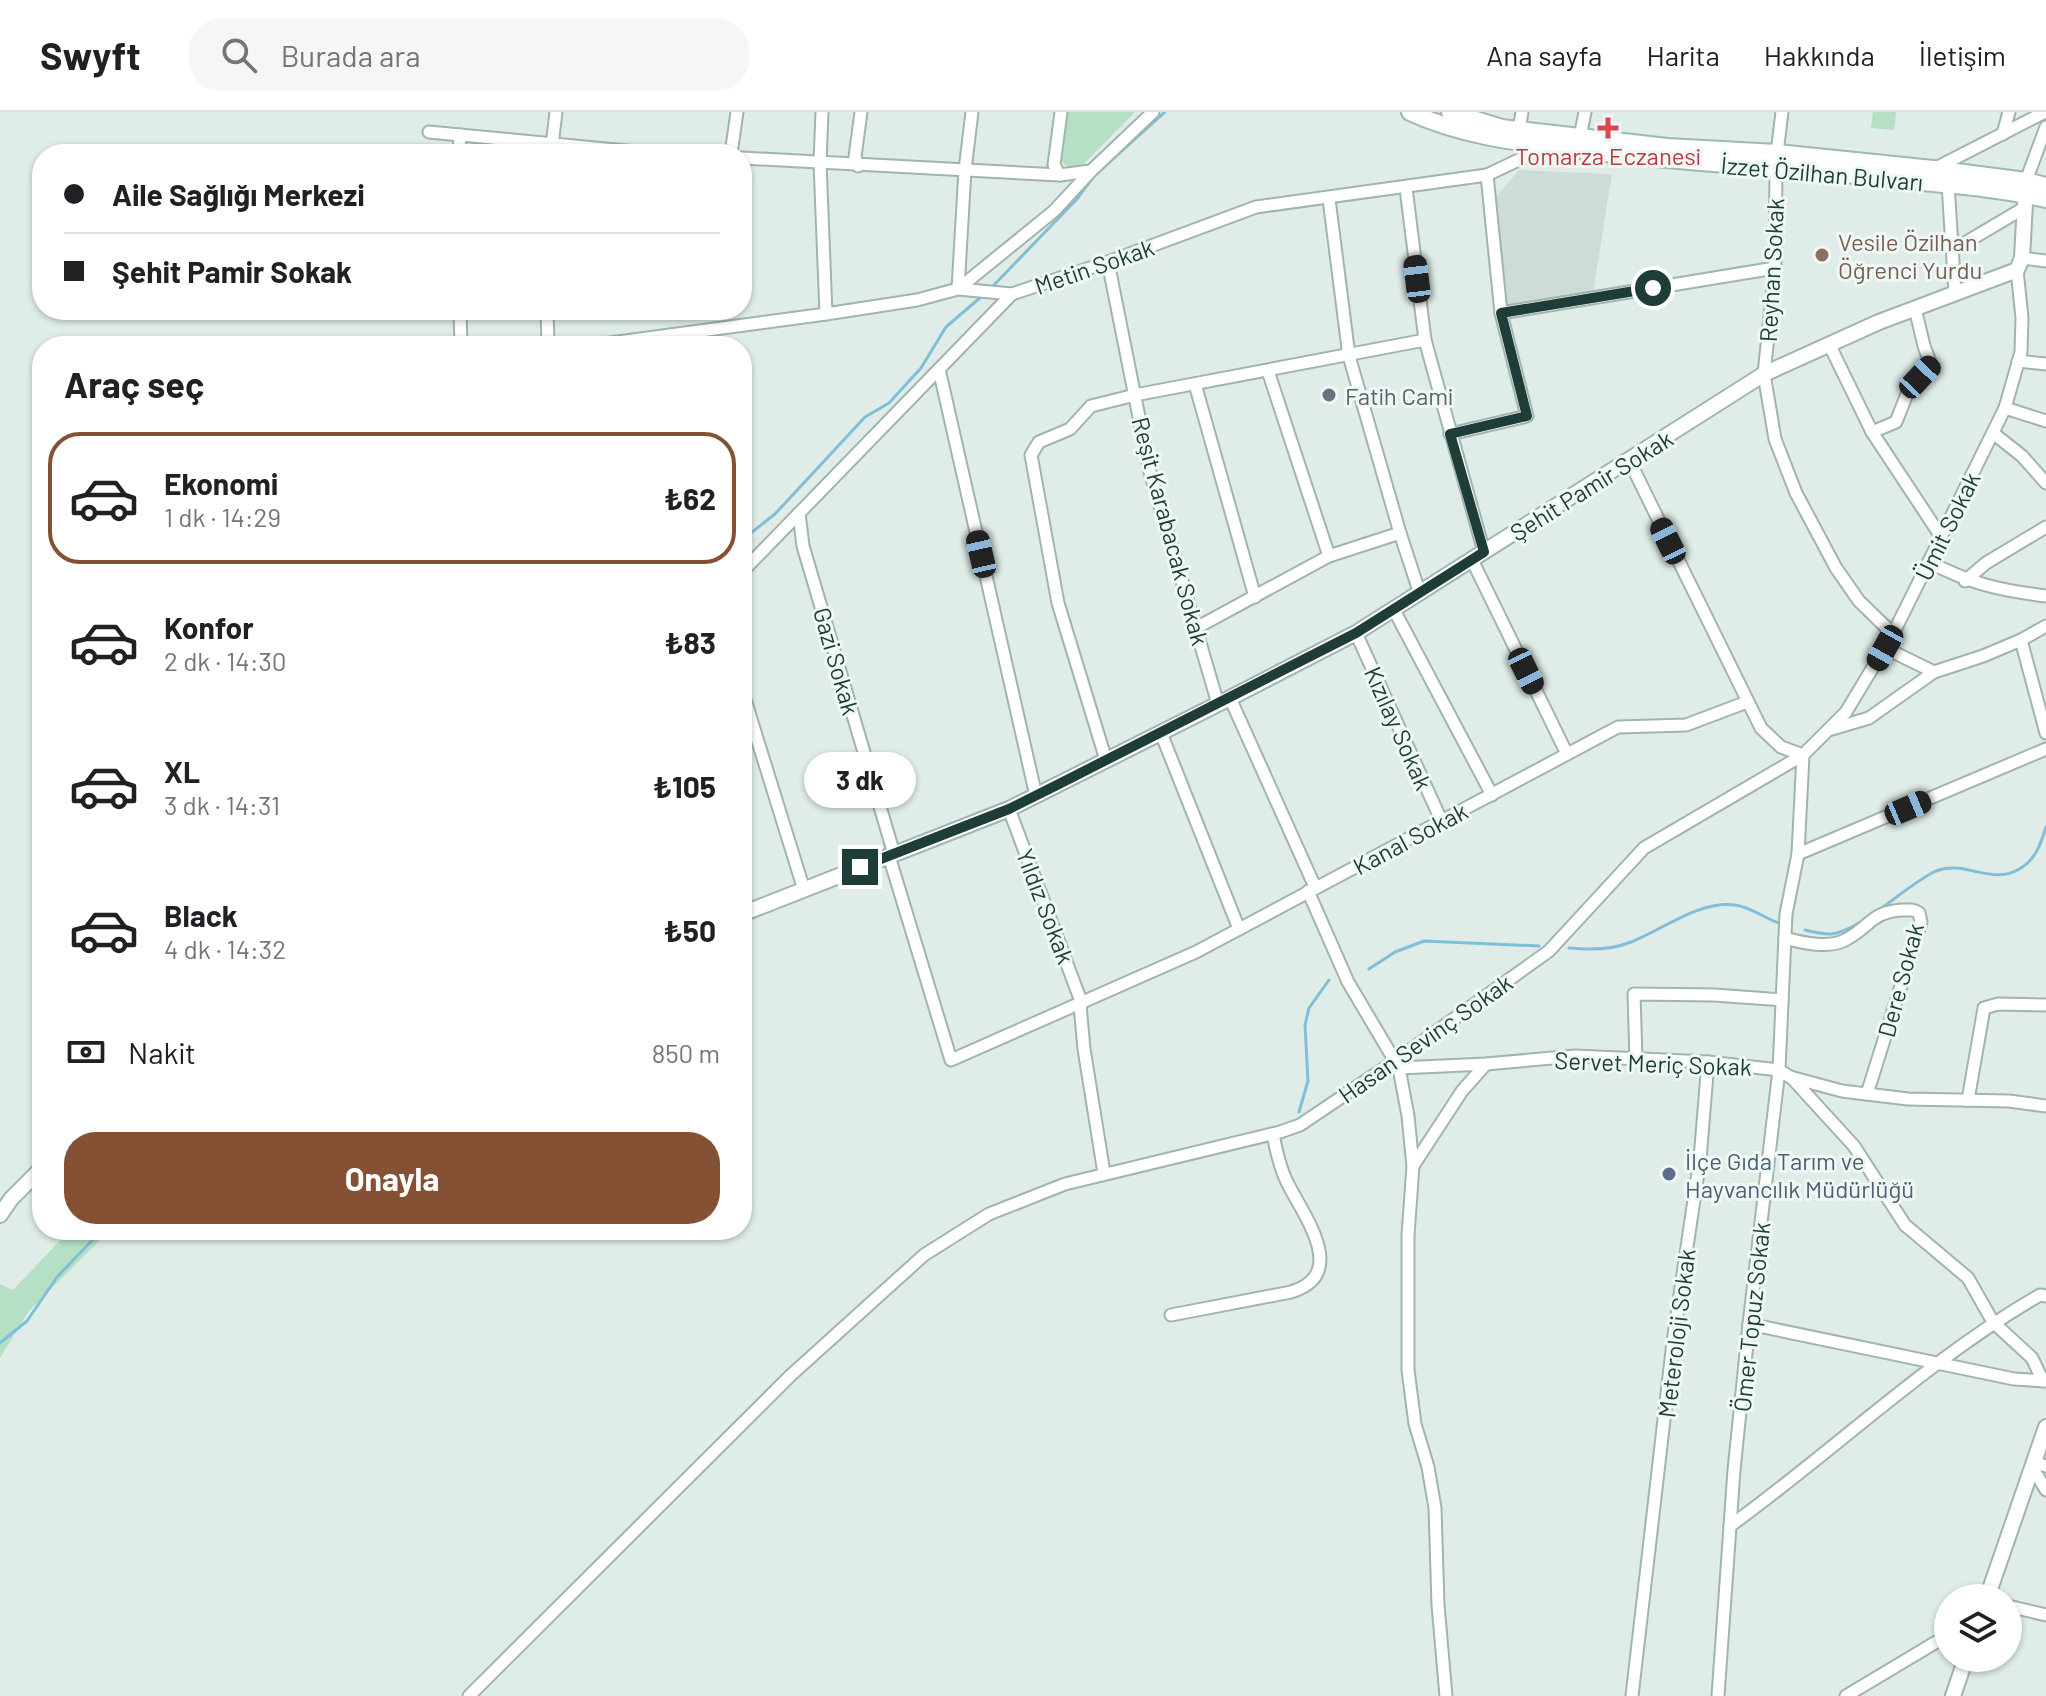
<!DOCTYPE html>
<html lang="tr">
<head>
<meta charset="utf-8">
<style>
  :root { --surface:#fff; --page:#f6f6f6; --text:#202124; --muted:#757577; --line:#e0e0e0; --accent:#845135 }
  body { margin:0; font-family:Barlow,sans-serif; background:var(--page); color:var(--text); height:100vh; display:flex; flex-direction:column; font-size:30px; white-space:nowrap }
  * { box-sizing:border-box; margin:0 }
  p { font-size:26px; color:var(--muted) }
  .icon { flex:none; width:44px; height:44px; fill:none; stroke:currentColor; stroke-width:2; stroke-linecap:round; stroke-linejoin:round }
  .map { position:relative; flex:1; overflow:hidden }
  .side { position:absolute; left:32px; top:224px; width:720px; height:904px; display:flex; flex-direction:column; background:var(--surface); border-radius:32px; box-shadow:0 2px 6px #0004 }
  .side>* { flex:none }
  .hud { position:absolute; left:32px; top:32px; width:720px; height:176px; border-radius:32px; box-shadow:0 2px 6px #0004; display:grid; align-content:center; height:176px; padding:0 32px; background:var(--surface) }
  .controls { position:absolute; left:1934px; top:1472px; display:grid; gap:16px }
  .controls a { display:grid; place-items:center; width:88px; height:88px; border-radius:50%; background:var(--surface); box-shadow:0 2px 6px #0004; font-size:40px }
  .end { position:absolute; width:36px; height:36px; margin:-18px; border:10px solid #1e3d39; background:#fff; box-shadow:0 0 0 4px #fff }
  .from { border-radius:50% }
  .bubble { position:absolute; height:56px; border-radius:28px; background:var(--surface); box-shadow:0 2px 6px #0004; font-size:26px; font-weight:700; line-height:56px; text-align:center }
  .car { position:absolute; width:24px; height:48px; margin:-24px -12px; border-radius:10px; box-shadow:0 0 6px 2px #0007; background:linear-gradient(#222 24%,#8ab4d8 0 40%,#222 0 76%,#8ab4d8 0 86%,#222 0) }
  .hud b { display:flex; align-items:center; gap:28px; height:76px; font-size:30px }
  .hud b+b { border-top:2px solid var(--line) }
  .hud i { width:20px; height:20px; background:var(--text) }
  ul { padding:0; list-style:none }
  li { display:flex; align-items:center; gap:24px; height:132px; margin:0 16px 12px; padding:0 16px; border:4px solid transparent; border-radius:32px }
  li div { flex:1 }
  li b { display:block; font-size:30px }
  li em { font-style:normal; font-weight:700 }
  li.active { border-color:var(--accent) }
  li>.icon { width:72px; height:72px; stroke-width:1.5 }
  h2 { padding:0 32px; font-size:36px; line-height:96px }
  .pay { display:flex; align-items:center; gap:20px; height:88px; padding:0 32px; font-size:30px }
  .pay p { margin-inline-start:auto }
  .primary-button { display:flex; gap:16px; margin-top:auto; padding:16px 32px }
  .primary-button a { flex:1; height:92px; border-radius:32px; background:var(--accent); color:#fff; font-size:32px; font-weight:700; line-height:92px; text-align:center }
  header { display:flex; align-items:center; gap:48px; box-sizing:border-box; height:112px; padding:0 40px; background:var(--surface); border-bottom:2px solid var(--line) }
  header strong { font-size:38px }
  nav { display:flex; gap:44px; margin-inline-start:auto; font-size:28px }
  .search { width:560px; height:72px; background:var(--page); display:flex; align-items:center; gap:20px; box-sizing:border-box; padding:0 28px; border-radius:32px; color:var(--muted); font-size:30px }
  .map>svg:first-child { display:block }
  .built { fill:#cddcd7 }
  .green { fill:#b5e0c5 }
  .lines { fill:none; stroke-linecap:round; stroke-linejoin:round }
  .stream { stroke:#80bfd7; stroke-width:3 }
  .minor-casing { stroke:#a1b4af; stroke-width:15 }
  .tertiary-casing { stroke:#a1b4af; stroke-width:18 }
  .secondary-casing { stroke:#9cb9b2; stroke-width:20 }
  .minor { stroke:#fff; stroke-width:11 }
  .tertiary { stroke:#fff; stroke-width:14 }
  .secondary { stroke:#fff; stroke-width:16 }
  .route { stroke:#1e3d39; stroke-width:10 }
  .health-dot { fill:#e0444e; stroke:#eff8f5; stroke-width:3 }
  .education-dot { fill:#8d6e63; stroke:#eff8f5; stroke-width:3 }
  .worship-dot { fill:#6b7280; stroke:#eff8f5; stroke-width:3 }
  .service-dot { fill:#5c6f8a; stroke:#eff8f5; stroke-width:3 }
  .labels { text-anchor:middle; dominant-baseline:central; stroke-width:6; stroke-linejoin:round; paint-order:stroke }
  .health-label { font-size:24px; fill:#be3a42; stroke:#eff8f5 }
  .street-label { font-size:24px; fill:#1e3d39; stroke:#eff8f5 }
  .education-label { font-size:24px; fill:#785e54; stroke:#eff8f5; text-anchor:start }
  .worship-label { font-size:24px; fill:#5b616d; stroke:#eff8f5; text-anchor:start }
  .service-label { font-size:24px; fill:#4e5e75; stroke:#eff8f5; text-anchor:start }
</style>
</head>
<body>
<header>
<strong>Swyft</strong>
<div class="search"><svg class="icon" aria-label="search" viewBox="0 0 24 24"><circle cx="10" cy="10" r="6"/><path d="M15 15l6 6"/></svg>Burada ara</div>
<nav><a>Ana sayfa</a><a>Harita</a><a>Hakkında</a><a>İletişim</a></nav>
</header>
<div class="map">
<svg width="2046" height="1584" viewBox="0 0 2046 1584">
  <rect width="100%" height="100%" fill="#dfece7"/>
  <polygon class="built" points="1519,58 1612,62 1593,180 1505,194 1496,85"/>
  <g class="green">
    <path d="M1066,0h69l-54,55c-9,1 -15,1 -20,-7z"/>
    <polygon points="1873,0 1896,0 1894,18 1871,16"/>
    <polygon points="70,1118 110,1118 28,1200 0,1246 0,1172 13,1178"/>
  </g>
  <g class="lines">
    <g class="stream">
      <polyline points="994,173 1077,87 1093,65 1165,0"/>
      <polyline points="742,428 775,402 865,305 889,291 921,256 946,215 981,185"/>
      <path d="M1805,818c8,2 17,4 25,4 29,-1 77,-50 106,-63 29,-12 56,16 85,-3 15,-9 20,-25 25,-41"/>
      <path d="M1569,836c21,2 43,2 62,-6 31,-12 69,-42 104,-37 16,2 31,14 46,19"/>
      <polyline points="1369,857 1395,840 1424,829 1539,834"/>
      <polyline points="1299,1000 1308,969 1305,913 1309,896 1329,868"/>
      <polyline points="0,1231 27,1209 57,1165 102,1118"/>
    </g>
    <g class="minor-casing">
      <g id="minor">
        <polyline points="822,0 820,50 826,202"/>
        <polyline points="972,0 965,58 958,177 1012,182"/>
        <polyline points="1519,18 1522,0"/>
        <polyline points="429,20 657,42"/>
        <polyline points="2003,22 2009,0"/>
        <polyline points="1580,25 1585,0"/>
        <polyline points="1777,41 1782,0"/>
        <polyline points="459,42 460,23"/>
        <polyline points="551,42 556,0"/>
        <polyline points="731,42 737,0"/>
        <polyline points="742,46 1060,63 1090,59"/>
        <polyline points="858,54 855,45 861,0"/>
        <polyline points="1776,54 1775,156 1764,262 1775,327 1796,381 1836,456 1859,489 1893,522"/>
        <polyline points="1934,57 2045,0"/>
        <polyline points="1060,63 1054,53 1061,0"/>
        <polyline points="2026,69 2046,15"/>
        <polyline points="1948,72 1955,181"/>
        <polyline points="1406,76 1425,228 1484,440"/>
        <polyline points="1329,87 1349,244 1400,421 1420,482"/>
        <polyline points="1953,138 2024,96"/>
        <polyline points="2022,146 2046,149"/>
        <polyline points="1108,150 1150,360 1218,592"/>
        <polyline points="460,198 461,234"/>
        <polyline points="547,198 548,234"/>
        <polyline points="1501,201 1775,156"/>
        <polyline points="1829,232 1872,320 1940,423"/>
        <polyline points="588,234 826,202 917,188 958,177 1054,99 1091,59 1153,0"/>
        <polyline points="2018,249 2046,252"/>
        <polyline points="939,257 1036,684"/>
        <polyline points="1268,259 1329,444"/>
        <polyline points="1195,272 1255,485"/>
        <polyline points="2005,296 2046,309"/>
        <polyline points="1872,320 1896,310 1909,277 1931,253 1924,234 1915,196"/>
        <polyline points="1993,321 2022,344 2046,371"/>
        <polyline points="1450,322 1527,304 1501,201 1487,63"/>
        <polyline points="1629,348 1761,616 1781,635 1803,643"/>
        <polyline points="799,401 803,434 894,742"/>
        <polyline points="1472,448 1567,642"/>
        <path d="M1929,450c43,22 69,28 117,34"/>
        <polyline points="742,460 1012,182 1108,150 1256,95 1487,63 1548,34"/>
        <polyline points="1965,469 1986,451 2046,415"/>
        <polyline points="1394,498 1492,683"/>
        <polyline points="1196,516 1329,444 1400,421"/>
        <polyline points="1356,521 1442,710"/>
        <polyline points="2021,528 2046,621"/>
        <polyline points="1885,536 1934,560"/>
        <polyline points="742,578 804,778"/>
        <polyline points="1230,586 1315,775"/>
        <polyline points="1832,617 1869,606 1934,560 1983,544 2021,528 2046,514"/>
        <polyline points="1161,621 1239,817"/>
        <polyline points="1106,648 1058,491 1031,343 1039,330 1070,317 1091,294 1135,283 1425,228"/>
        <polyline points="1009,697 1082,892"/>
        <polyline points="1798,742 2046,637"/>
        <polyline points="889,744 951,948 1196,840 1618,615 1686,613 1747,590"/>
        <polyline points="1308,779 1348,870 1399,956 1408,1004 1413,1054 1408,1123 1408,1258 1415,1312 1428,1355 1435,1396 1438,1493 1446,1584"/>
        <path d="M1785,826c17,5 46,11 62,1 24,-13 24,-27 55,-29 8,0 11,-1 17,3l2,9 -54,172"/>
        <polyline points="1080,893 1084,937 1104,1061"/>
        <polyline points="1636,947 1634,882 1714,883 1782,888"/>
        <polyline points="1399,956 1486,952 1575,944 1708,950 1779,958 1790,965 1842,979 1908,987 2009,989 2046,994"/>
        <polyline points="1791,965 1854,1034 1905,1113 1968,1166 1993,1210 2032,1246 2043,1269"/>
        <polyline points="1968,988 1984,896 1998,892 2046,893"/>
        <polyline points="1413,1054 1462,979 1486,952"/>
        <path d="M1171,1203l120,-23c59,-18 12,-77 -4,-110 -7,-14 -11,-32 -14,-48"/>
        <polyline points="1749,1212 2014,1267 2046,1269"/>
        <polyline points="2034,1350 2046,1354"/>
        <polyline points="2032,1355 2046,1378"/>
        <path d="M1730,1414c105,-76 197,-166 310,-231l6,1"/>
        <polyline points="2008,1494 2046,1503"/>
        <polyline points="469,1584 790,1264 924,1143 989,1102 1065,1072 1280,1020 1300,1013 1395,949 1549,839 1644,736 1803,643 1846,600 1893,522 2005,296 2021,240 2022,206 2017,158"/>
        <polyline points="1632,1584 1673,1230 1700,1047 1708,950"/>
        <polyline points="1718,1584 1734,1358 1749,1212 1779,958 1786,802 1798,742 1803,643"/>
        <polyline points="1846,1584 1948,1523"/>
      </g>
    </g>
    <g class="tertiary-casing">
      <g id="tertiary">
        <polyline points="742,802 1009,697 1230,586 1356,521 1764,262 1879,210 2017,158 2022,146 2026,73"/>
        <polyline points="0,1103 11,1087 42,1056"/>
        <polyline points="1987,1486 2046,1315"/>
        <polyline points="1953,1584 1966,1546"/>
      </g>
    </g>
    <g class="secondary-casing">
      <g id="secondary">
        <path d="M1410,0c56,26 117,31 177,39 105,12 210,17 315,29 48,5 97,8 144,19"/>
        <polyline points="1450,0 1502,16 1667,35 1777,41 1933,57 2026,69 2046,74"/>
      </g>
    </g>
    <use href="#minor" class="minor"/>
    <use href="#tertiary" class="tertiary"/>
    <use href="#secondary" class="secondary"/>
  </g>
  <g class="lines">
    <polyline class="route" points="860,755 1009,697 1059,672 1356,521 1484,440 1450,322 1527,304 1501,201 1653,176"/>
  </g>
  <path class="health-dot" d="M1604 4h8v8h8v8h-8v8h-8v-8h-8v-8h8z"/>
  <circle class="education-dot" cx="1822" cy="143" r="8"/>
  <circle class="worship-dot" cx="1329" cy="283" r="8"/>
  <circle class="service-dot" cx="1669" cy="1062" r="8"/>
  <g class="labels">
    <g class="health-label">
      <text x="1608" y="43">Tomarza Eczanesi</text>
    </g>
    <g class="street-label">
      <text transform="translate(1822 61) rotate(5)">İzzet Özilhan Bulvarı</text>
      <text transform="translate(1094 154) rotate(-19)">Metin Sokak</text>
      <text transform="translate(1771 158) rotate(-87)">Reyhan Sokak</text>
      <text transform="translate(1591 373) rotate(-32)">Şehit Pamir Sokak</text>
      <text transform="translate(1947 414) rotate(-64)">Ümit Sokak</text>
      <text transform="translate(1171 419) rotate(75)">Reşit Karabacak Sokak</text>
      <text transform="translate(837 549) rotate(74)">Gazi Sokak</text>
      <text transform="translate(1399 616) rotate(66)">Kızılay Sokak</text>
      <text transform="translate(1410 726) rotate(-28)">Kanal Sokak</text>
      <text transform="translate(1046 794) rotate(69)">Yıldız Sokak</text>
      <text transform="translate(1900 868) rotate(-75)">Dere Sokak</text>
      <text transform="translate(1425 926) rotate(-35)">Hasan Sevinç Sokak</text>
      <text transform="translate(1653 951) rotate(2)">Servet Meriç Sokak</text>
      <text transform="translate(1751 1205) rotate(-84)">Ömer Topuz Sokak</text>
      <text transform="translate(1676 1221) rotate(-83)">Meteroloji Sokak</text>
    </g>
    <g class="education-label">
      <text x="1838" y="129">Vesile Özilhan<tspan x="1838" dy="28">Öğrenci Yurdu</tspan></text>
    </g>
    <g class="worship-label">
      <text x="1345" y="283">Fatih Cami</text>
    </g>
    <g class="service-label">
      <text x="1685" y="1048">İlçe Gıda Tarım ve<tspan x="1685" dy="28">Hayvancılık Müdürlüğü</tspan></text>
    </g>
  </g>
</svg>
<div class="controls">
<a><svg class="icon" aria-label="layers" viewBox="0 0 24 24"><path d="M12 4l9 5-9 5-9-5zM3 14l9 5 9-5"/></svg></a>
</div>
<i class="end from" style="left:1653px;top:176px"></i>
<i class="end" style="left:860px;top:755px"></i>
<div class="bubble" style="left:804px;top:640px;width:112px">3 dk</div>
<i class="car" style="left:1417px;top:167px;rotate:353deg"></i>
<i class="car" style="left:1920px;top:265px;rotate:43deg"></i>
<i class="car" style="left:1668px;top:429px;rotate:334deg"></i>
<i class="car" style="left:981px;top:442px;rotate:347deg"></i>
<i class="car" style="left:1885px;top:536px;rotate:209deg"></i>
<i class="car" style="left:1526px;top:559px;rotate:154deg"></i>
<i class="car" style="left:1908px;top:696px;rotate:67deg"></i>
<div class="hud">
<b><i class="from"></i>Aile Sağlığı Merkezi</b>
<b><i></i>Şehit Pamir Sokak</b>
</div>
<section class="side">
<h2>Araç seç</h2>
<ul>
<li class="active"><svg class="icon" aria-label="car" viewBox="0 0 24 24"><path d="M5 17H2v-5l4-1 3-4h7l3 4 3 1v5h-3M9 17h6M6 11h13"/><circle cx="7" cy="17" r="2"/><circle cx="17" cy="17" r="2"/></svg><div><b>Ekonomi</b><p>1 dk · 14:29</p></div><em>₺62</em></li>
<li><svg class="icon" aria-label="car" viewBox="0 0 24 24"><path d="M5 17H2v-5l4-1 3-4h7l3 4 3 1v5h-3M9 17h6M6 11h13"/><circle cx="7" cy="17" r="2"/><circle cx="17" cy="17" r="2"/></svg><div><b>Konfor</b><p>2 dk · 14:30</p></div><em>₺83</em></li>
<li><svg class="icon" aria-label="car" viewBox="0 0 24 24"><path d="M5 17H2v-5l4-1 3-4h7l3 4 3 1v5h-3M9 17h6M6 11h13"/><circle cx="7" cy="17" r="2"/><circle cx="17" cy="17" r="2"/></svg><div><b>XL</b><p>3 dk · 14:31</p></div><em>₺105</em></li>
<li><svg class="icon" aria-label="car" viewBox="0 0 24 24"><path d="M5 17H2v-5l4-1 3-4h7l3 4 3 1v5h-3M9 17h6M6 11h13"/><circle cx="7" cy="17" r="2"/><circle cx="17" cy="17" r="2"/></svg><div><b>Black</b><p>4 dk · 14:32</p></div><em>₺50</em></li>
</ul>
<div class="pay"><svg class="icon" aria-label="cash" viewBox="0 0 24 24"><path d="M3 7h18v10H3z"/><circle cx="12" cy="12" r="2"/></svg>Nakit<p>850 m</p></div>
<div class="primary-button"><a>Onayla</a></div>
</section>
</div>
</body>
</html>
